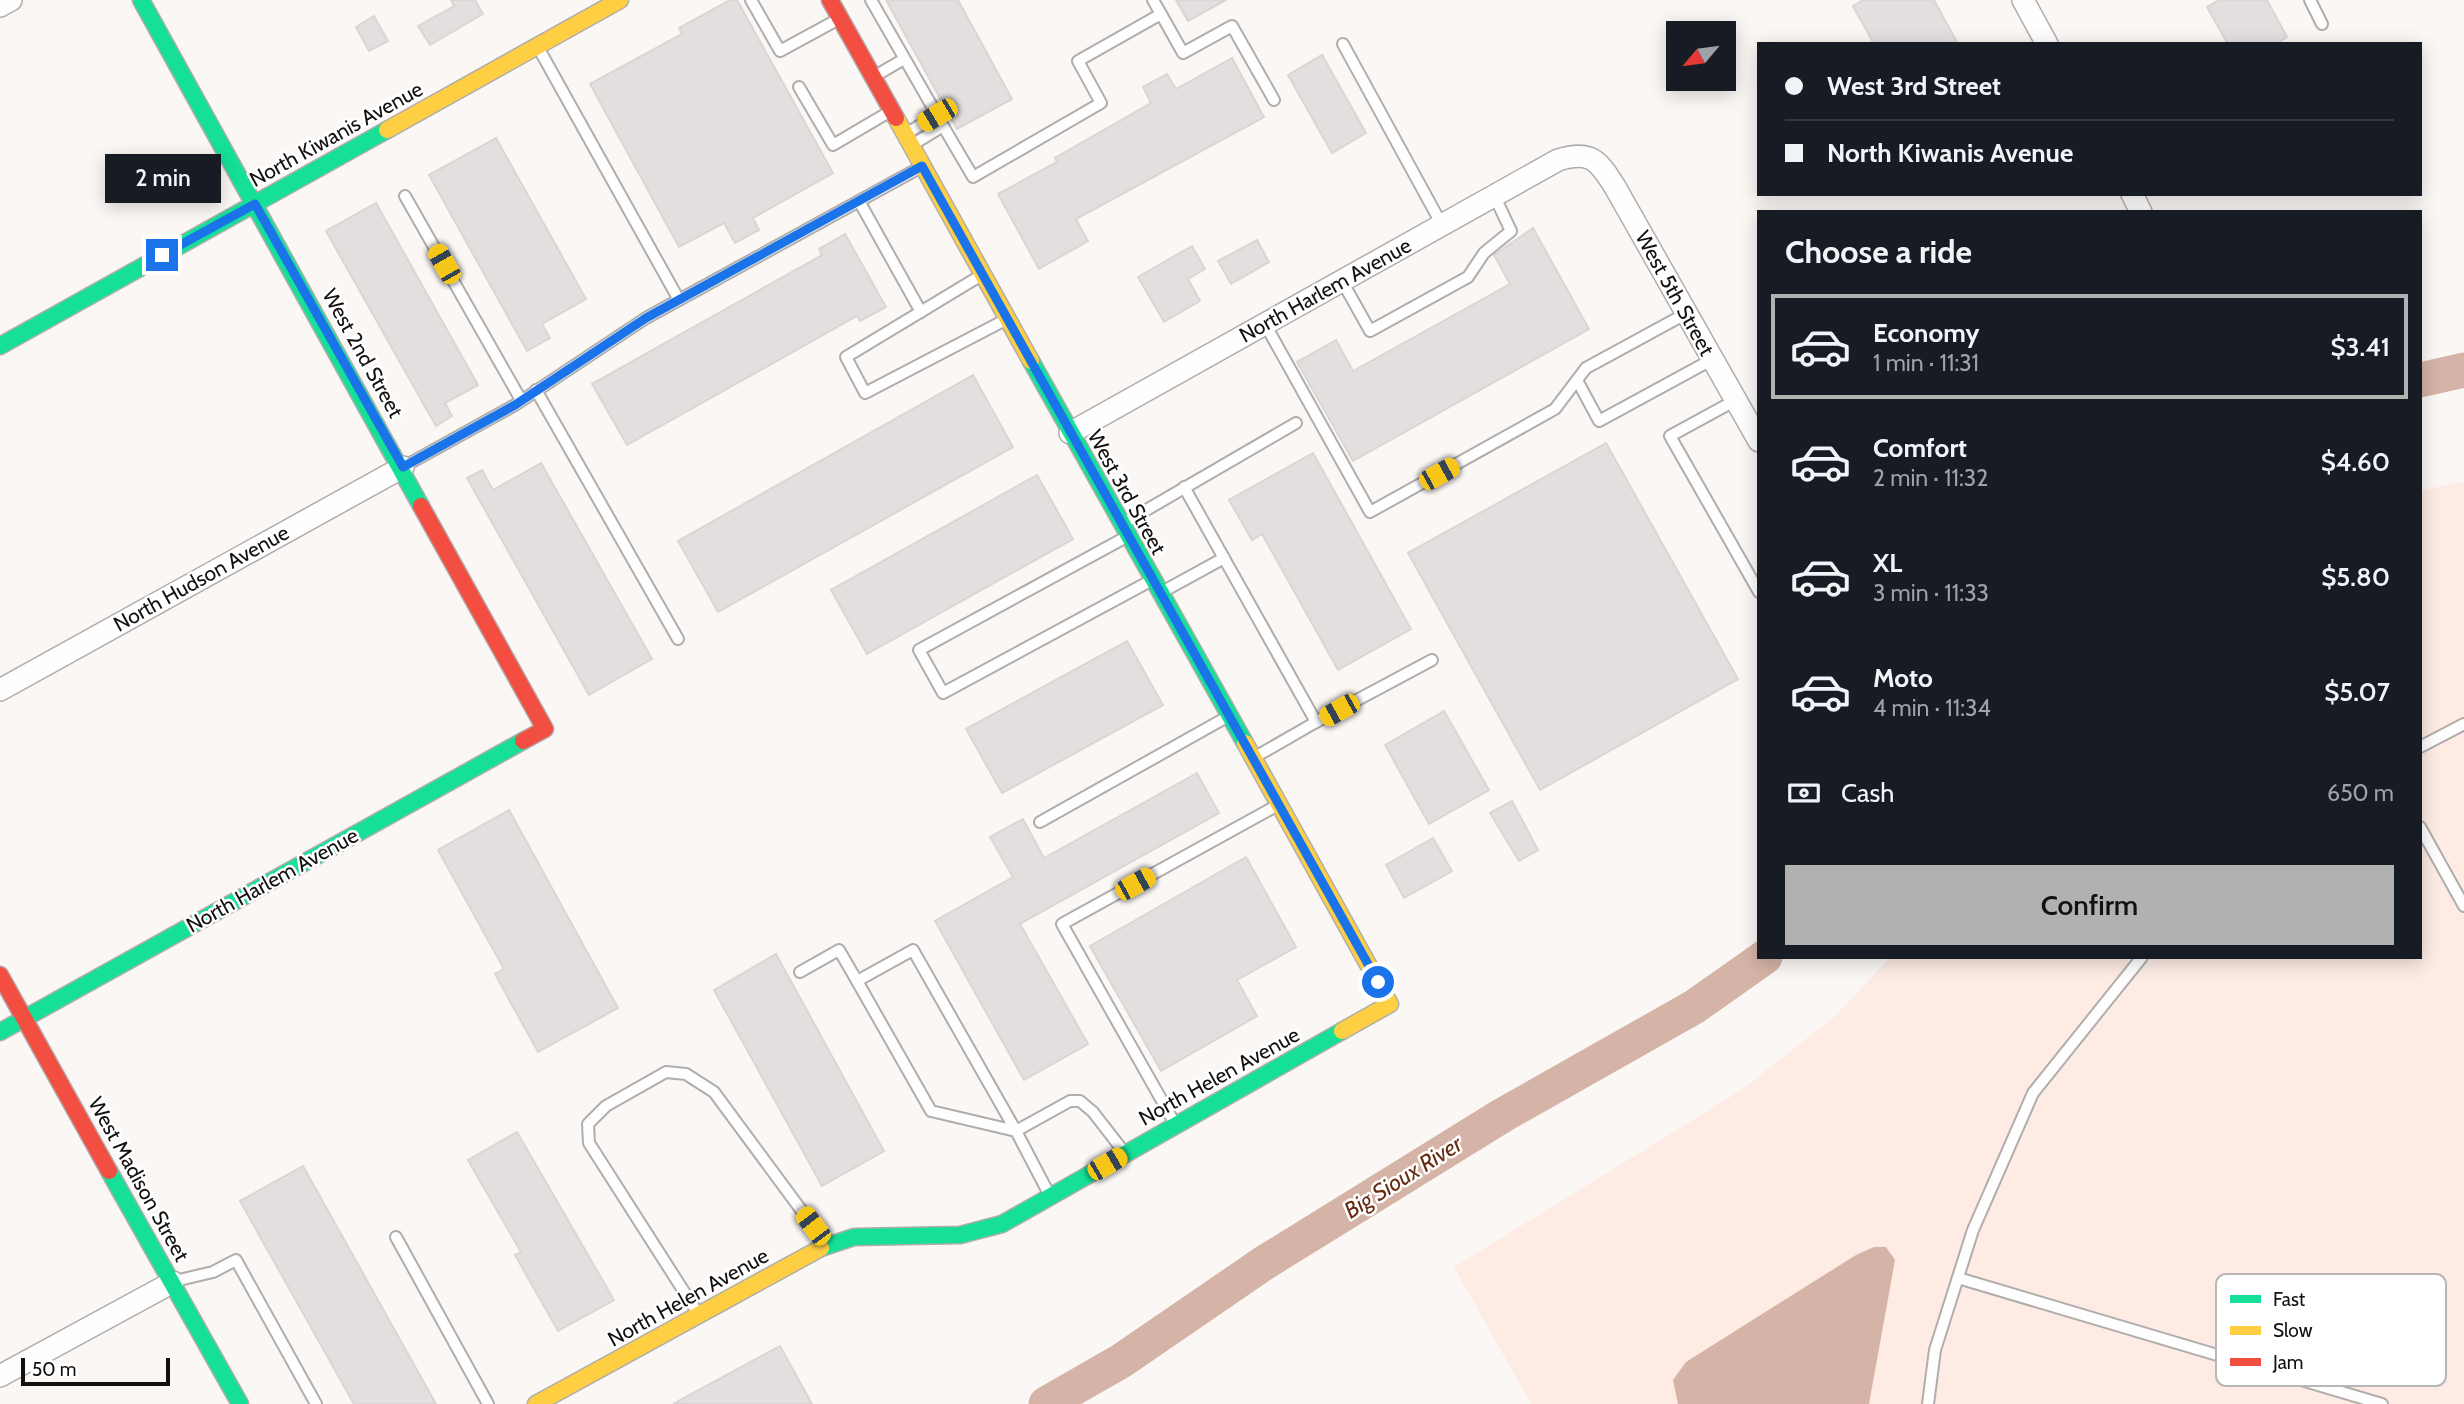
<!DOCTYPE html>
<html lang="en">
<head>
<meta charset="utf-8">
<style>
  :root { --surface:#171b24; --page:#20242c; --text:#f1f3f6; --muted:#9ea1a6; --line:#363941; --accent:#b2b1b2 }
  body { margin:0; font-family:Cabin,sans-serif; background:var(--page); color:var(--text); height:100vh; display:flex; flex-direction:column; font-size:26px; white-space:nowrap }
  * { box-sizing:border-box; margin:0 }
  p { font-size:23px; color:var(--muted) }
  .icon { flex:none; width:38px; height:38px; fill:none; stroke:currentColor; stroke-width:2; stroke-linecap:round; stroke-linejoin:round }
  .map { position:relative; flex:1; overflow:hidden }
  .details { position:absolute; left:1757px; top:210px; width:665px; height:749px; display:flex; flex-direction:column; background:var(--surface); border-radius:0px; box-shadow:0 4px 18px #0003 }
  .details>* { flex:none }
  .hud { position:absolute; left:1757px; top:42px; width:665px; height:154px; border-radius:0px; box-shadow:0 4px 18px #0003; display:grid; align-content:center; height:154px; padding:0 28px; background:var(--surface) }
  .needle { width:46px; rotate:241deg }
  .fabs { position:absolute; left:1666px; top:21px; display:grid; gap:14px }
  .fabs a { display:grid; place-items:center; width:70px; height:70px; border-radius:0px; background:var(--surface); box-shadow:0 4px 18px #0003; font-size:35px }
  .scale { position:absolute; left:21px; bottom:18px; width:149px; box-sizing:border-box; padding-left:7px; border:4px solid #13100f; border-top:0; font-size:19px; line-height:24px; white-space:nowrap; color:#13100f; -webkit-text-stroke:5px #fff; paint-order:stroke }
  .end { position:absolute; width:32px; height:32px; margin:-16px; border:9px solid #1a73e8; background:#fff; box-shadow:0 0 0 4px #fff }
  .from { border-radius:50% }
  .bubble { position:absolute; height:49px; border-radius:0px; background:var(--surface); box-shadow:0 4px 18px #0003; font-size:23px; font-weight:600; line-height:49px; text-align:center }
  .car { position:absolute; width:21px; height:42px; margin:-21px -10px; border-radius:9px; box-shadow:0 0 5px 2px #0007; background:linear-gradient(#f5c518 24%,#345 0 40%,#f5c518 0 76%,#345 0 86%,#f5c518 0) }
  .hud b { display:flex; align-items:center; gap:24px; height:66px; font-size:26px }
  .hud b+b { border-top:2px solid var(--line) }
  .hud i { width:18px; height:18px; background:var(--text) }
  ul { padding:0; list-style:none }
  li { display:flex; align-items:center; gap:21px; height:105px; margin:0 14px 10px; padding:0 14px; border:4px solid transparent; border-radius:0px }
  li div { flex:1 }
  li b { display:block; font-size:26px }
  li em { font-style:normal; font-weight:600 }
  li.selected { border-color:var(--accent) }
  li>.icon { width:63px; height:63px; stroke-width:1.5 }
  h2 { padding:0 28px; font-size:32px; line-height:84px }
  .pay { display:flex; align-items:center; gap:18px; height:77px; padding:0 28px; font-size:26px }
  .pay p { margin-inline-start:auto }
  .primary-button { display:flex; gap:14px; margin-top:auto; padding:14px 28px }
  .primary-button a { flex:1; height:80px; border-radius:0px; background:var(--accent); color:#111; font-size:28px; font-weight:600; line-height:80px; text-align:center }
  .map>svg:first-child { display:block }
  .green { fill:#fdebe4 }
  .water { fill:#d5b3a6 }
  .lines { fill:none; stroke-linecap:round; stroke-linejoin:round }
  .river { stroke:#d5b3a6; stroke-width:35 }
  .building { fill:#e3dfde; stroke:#d9d6d5; stroke-width:2 }
  .lane-casing { stroke:#b0adac; stroke-width:14 }
  .street-casing { stroke:#b0adac; stroke-width:24 }
  .fast-casing { stroke:#b0adac; stroke-width:19 }
  .slow-casing { stroke:#b0adac; stroke-width:19 }
  .jam-casing { stroke:#b0adac; stroke-width:19 }
  .lane { stroke:#fefefe; stroke-width:10 }
  .street { stroke:#fefefe; stroke-width:21 }
  .fast { stroke:#16e098; stroke-width:16 }
  .slow { stroke:#ffcf43; stroke-width:16 }
  .jam { stroke:#f24e42; stroke-width:16 }
  .route { stroke:#1a73e8; stroke-width:9 }
  .labels { text-anchor:middle; dominant-baseline:central; stroke-width:5; stroke-linejoin:round; paint-order:stroke }
  .street-label { font-size:21px; fill:#13100f; stroke:#fff }
  .water-label { font-size:23px; font-style:italic; fill:#662b11; stroke:#fff }
  .key { fill:#fff; stroke:#b8b7b7; stroke-width:2 }
  .key-label { font-size:19px; fill:#13100f }
</style>
</head>
<body>
<div class="map">
<svg width="2464" height="1404" viewBox="0 0 2464 1404">
  <rect width="100%" height="100%" fill="#fbf7f5"/>
  <polygon class="green" points="2464,481 2464,1404 1531,1404 1454,1267 1743,1089 1834,1017 1891,957 2420,957 2420,491"/>
  <polygon class="water" points="1874,1247 1886,1247 1895,1260 1869,1404 1678,1404 1673,1380 1686,1362 1856,1255"/>
  <g class="lines">
    <g class="river">
      <polyline points="2420,380 2464,370"/>
      <polyline points="1046,1404 1121,1361 1264,1263 1503,1115 1694,1007 1765,957"/>
    </g>
  </g>
  <g class="building">
    <polygon points="451,0 475,0 483,14 430,45 418,26 454,6"/>
    <polygon points="730,0 737,0 833,173 753,218 759,230 735,243 724,223 679,247 590,84 682,34 679,28"/>
    <polygon points="886,0 958,0 1012,99 957,129"/>
    <polygon points="1176,0 1226,0 1188,21"/>
    <polygon points="1863,0 1934,0 1958,44 1874,44 1853,6"/>
    <polygon points="2219,0 2267,0 2287,37 2276,44 2228,44 2207,7"/>
    <polygon points="374,16 388,41 369,51 356,27"/>
    <polygon points="1322,55 1366,133 1332,153 1288,75"/>
    <polygon points="1232,58 1264,117 1076,219 1088,241 1039,269 998,194 1057,162 1055,158 1151,103 1143,87 1167,74 1176,89"/>
    <polygon points="496,138 586,299 542,324 550,338 527,351 429,175"/>
    <polygon points="376,203 478,385 445,403 452,416 436,426 326,231"/>
    <polygon points="1533,228 1589,329 1353,461 1297,362 1336,340 1353,371 1510,284 1494,255"/>
    <polygon points="845,234 886,307 860,321 857,316 627,445 592,384 822,255 819,249"/>
    <polygon points="1257,240 1269,262 1231,284 1218,261"/>
    <polygon points="1192,246 1205,269 1188,279 1200,301 1164,322 1138,277"/>
    <polygon points="973,375 1013,447 718,612 678,541"/>
    <polygon points="1606,443 1738,679 1540,790 1408,553"/>
    <polygon points="1313,453 1411,629 1338,670 1262,534 1252,540 1229,500"/>
    <polygon points="541,463 652,659 589,695 467,478 482,470 493,490"/>
    <polygon points="1037,475 1073,539 867,654 831,590"/>
    <polygon points="1127,641 1163,705 1002,793 966,729"/>
    <polygon points="1444,711 1489,790 1429,824 1385,745"/>
    <polygon points="1197,773 1219,813 1020,924 1088,1044 1024,1080 935,921 1013,877 990,837 1023,819 1044,858"/>
    <polygon points="1512,801 1538,850 1519,861 1490,813"/>
    <polygon points="509,810 618,1008 538,1052 495,974 504,969 438,850"/>
    <polygon points="1433,838 1452,871 1404,898 1386,865"/>
    <polygon points="1246,857 1296,947 1237,980 1257,1016 1161,1071 1090,946"/>
    <polygon points="776,954 884,1151 822,1186 714,990"/>
    <polygon points="517,1132 614,1300 558,1331 515,1255 521,1252 468,1160"/>
    <polygon points="303,1166 436,1404 354,1404 240,1201"/>
    <polygon points="780,1346 812,1404 673,1404"/>
  </g>
  <g class="lines">
    <g class="lane-casing">
      <g id="lane">
        <polyline points="751,0 780,51 837,20"/>
        <polyline points="871,0 937,115 907,133"/>
        <polyline points="2310,0 2322,24"/>
        <polyline points="1161,14 1183,53 1232,26 1274,100"/>
        <polyline points="1343,44 1442,225"/>
        <polyline points="539,49 679,300"/>
        <polyline points="875,76 904,59"/>
        <polyline points="799,87 833,145 889,112"/>
        <polyline points="912,145 943,126 973,177 1101,103 1078,61 1161,14 1153,0"/>
        <polyline points="405,196 521,400"/>
        <polyline points="859,201 921,312"/>
        <polyline points="980,276 846,357 865,393 1007,319"/>
        <polyline points="1342,281 1370,331 1468,277 1484,253 1511,231 1494,195"/>
        <polyline points="1265,324 1370,512 1555,409 1586,368 1687,313"/>
        <polyline points="1578,382 1599,421 1713,359"/>
        <polyline points="536,390 678,639"/>
        <polyline points="1736,400 1670,436 1759,592"/>
        <polyline points="403,467 515,405 646,318 921,167"/>
        <polyline points="1184,487 1316,722 1255,757"/>
        <polyline points="1124,523 1296,423"/>
        <polyline points="1128,536 919,650 943,693 1152,580"/>
        <polyline points="1162,592 1224,558"/>
        <polyline points="1316,722 1432,660"/>
        <polyline points="2420,747 2464,724"/>
        <polyline points="1040,822 1227,717"/>
        <polyline points="2420,827 2464,906"/>
        <polygon points="913,950 1016,1131 931,1111 857,981"/>
        <polyline points="800,972 839,950 857,981"/>
        <polyline points="1174,1122 1062,924 1278,805"/>
        <polyline points="1049,1194 1016,1131 1070,1101 1080,1101 1093,1112 1124,1152"/>
        <polyline points="396,1237 488,1404"/>
        <polyline points="1958,1278 2382,1404"/>
        <polyline points="175,1281 213,1272 236,1260 316,1404"/>
        <polyline points="697,1312 589,1143 588,1124 606,1106 666,1072 686,1074 714,1092 827,1245"/>
        <polyline points="1928,1404 1935,1350 1973,1230 2033,1093 2142,957"/>
      </g>
    </g>
    <g class="street-casing">
      <g id="street">
        <polyline points="2023,0 2047,44"/>
        <polyline points="0,6 11,0"/>
        <polyline points="2132,194 2141,212"/>
        <path d="M1070,433l488,-273c33,-10 40,0 57,27l144,254"/>
        <polyline points="0,690 403,467"/>
        <polyline points="0,1376 173,1282"/>
      </g>
    </g>
    <g class="fast-casing">
      <g id="fast">
        <polyline points="141,0 421,506"/>
        <polyline points="0,346 387,130"/>
        <polyline points="1031,361 1245,743"/>
        <polyline points="0,1032 523,741"/>
        <polyline points="109,1171 240,1404"/>
        <polyline points="821,1248 854,1237 960,1235 1002,1224 1342,1031"/>
      </g>
    </g>
    <g class="slow-casing">
      <g id="slow">
        <polyline points="896,118 1031,361"/>
        <polyline points="387,130 620,0"/>
        <polyline points="1245,743 1390,1004 1342,1031"/>
        <polyline points="536,1404 821,1248"/>
      </g>
    </g>
    <g class="jam-casing">
      <g id="jam">
        <polyline points="830,0 896,118"/>
        <polyline points="421,506 545,729 523,741"/>
        <polyline points="0,975 109,1171"/>
      </g>
    </g>
    <use href="#lane" class="lane"/>
    <use href="#street" class="street"/>
    <use href="#fast" class="fast"/>
    <use href="#slow" class="slow"/>
    <use href="#jam" class="jam"/>
  </g>
  <g class="lines">
    <polyline class="route" points="162,255 255,204 403,467 515,405 646,318 922,166 1378,982"/>
  </g>
  <g class="labels">
    <g class="street-label">
      <text transform="translate(336 134) rotate(-29)">North Kiwanis Avenue</text>
      <text transform="translate(1325 290) rotate(-29)">North Harlem Avenue</text>
      <text transform="translate(1675 293) rotate(61)">West 5th Street</text>
      <text transform="translate(363 353) rotate(61)">West 2nd Street</text>
      <text transform="translate(1127 492) rotate(61)">West 3rd Street</text>
      <text transform="translate(201 578) rotate(-29)">North Hudson Avenue</text>
      <text transform="translate(272 880) rotate(-29)">North Harlem Avenue</text>
      <text transform="translate(1219 1076) rotate(-29)">North Helen Avenue</text>
      <text transform="translate(139 1179) rotate(61)">West Madison Street</text>
      <text transform="translate(688 1297) rotate(-29)">North Helen Avenue</text>
    </g>
    <g class="water-label">
      <text transform="translate(1403 1177) rotate(-32)">Big Sioux River</text>
    </g>
  </g>
  <rect x="2216" y="1274" width="230" height="112" rx="10" class="key"/>
  <rect x="2230" y="1295" width="31" height="8" fill="#16e098"/>
  <rect x="2230" y="1326" width="31" height="9" fill="#ffcf43"/>
  <rect x="2230" y="1358" width="31" height="8" fill="#f24e42"/>
  <g class="key-label">
    <text x="2273" y="1306">Fast</text>
    <text x="2273" y="1337">Slow</text>
    <text x="2273" y="1369">Jam</text>
  </g>
</svg>
<div class="fabs">
<a><svg class="needle" viewBox="-14 -14 28 28"><path d="M0-13l5 13h-10z" fill="#e53935"/><path d="M0 13l5-13h-10z" fill="#9ea1a6"/></svg></a>
</div>
<div class="scale">50 m</div>
<i class="end from" style="left:1378px;top:982px"></i>
<i class="end" style="left:162px;top:255px"></i>
<div class="bubble" style="left:105px;top:154px;width:116px">2 min</div>
<i class="car" style="left:937px;top:115px;rotate:239deg"></i>
<i class="car" style="left:444px;top:264px;rotate:330deg"></i>
<i class="car" style="left:1439px;top:474px;rotate:61deg"></i>
<i class="car" style="left:1339px;top:710px;rotate:241deg"></i>
<i class="car" style="left:1135px;top:884px;rotate:61deg"></i>
<i class="car" style="left:1107px;top:1164px;rotate:60deg"></i>
<i class="car" style="left:813px;top:1226px;rotate:323deg"></i>
<div class="hud">
<b><i class="from"></i>West 3rd Street</b>
<b><i></i>North Kiwanis Avenue</b>
</div>
<section class="details">
<h2>Choose a ride</h2>
<ul>
<li class="selected"><svg class="icon" aria-label="car" viewBox="0 0 24 24"><path d="M5 17H2v-5l4-1 3-4h7l3 4 3 1v5h-3M9 17h6M6 11h13"/><circle cx="7" cy="17" r="2"/><circle cx="17" cy="17" r="2"/></svg><div><b>Economy</b><p>1 min · 11:31</p></div><em>$3.41</em></li>
<li><svg class="icon" aria-label="car" viewBox="0 0 24 24"><path d="M5 17H2v-5l4-1 3-4h7l3 4 3 1v5h-3M9 17h6M6 11h13"/><circle cx="7" cy="17" r="2"/><circle cx="17" cy="17" r="2"/></svg><div><b>Comfort</b><p>2 min · 11:32</p></div><em>$4.60</em></li>
<li><svg class="icon" aria-label="car" viewBox="0 0 24 24"><path d="M5 17H2v-5l4-1 3-4h7l3 4 3 1v5h-3M9 17h6M6 11h13"/><circle cx="7" cy="17" r="2"/><circle cx="17" cy="17" r="2"/></svg><div><b>XL</b><p>3 min · 11:33</p></div><em>$5.80</em></li>
<li><svg class="icon" aria-label="car" viewBox="0 0 24 24"><path d="M5 17H2v-5l4-1 3-4h7l3 4 3 1v5h-3M9 17h6M6 11h13"/><circle cx="7" cy="17" r="2"/><circle cx="17" cy="17" r="2"/></svg><div><b>Moto</b><p>4 min · 11:34</p></div><em>$5.07</em></li>
</ul>
<div class="pay"><svg class="icon" aria-label="cash" viewBox="0 0 24 24"><path d="M3 7h18v10H3z"/><circle cx="12" cy="12" r="2"/></svg>Cash<p>650 m</p></div>
<div class="primary-button"><a>Confirm</a></div>
</section>
</div>
</body>
</html>
